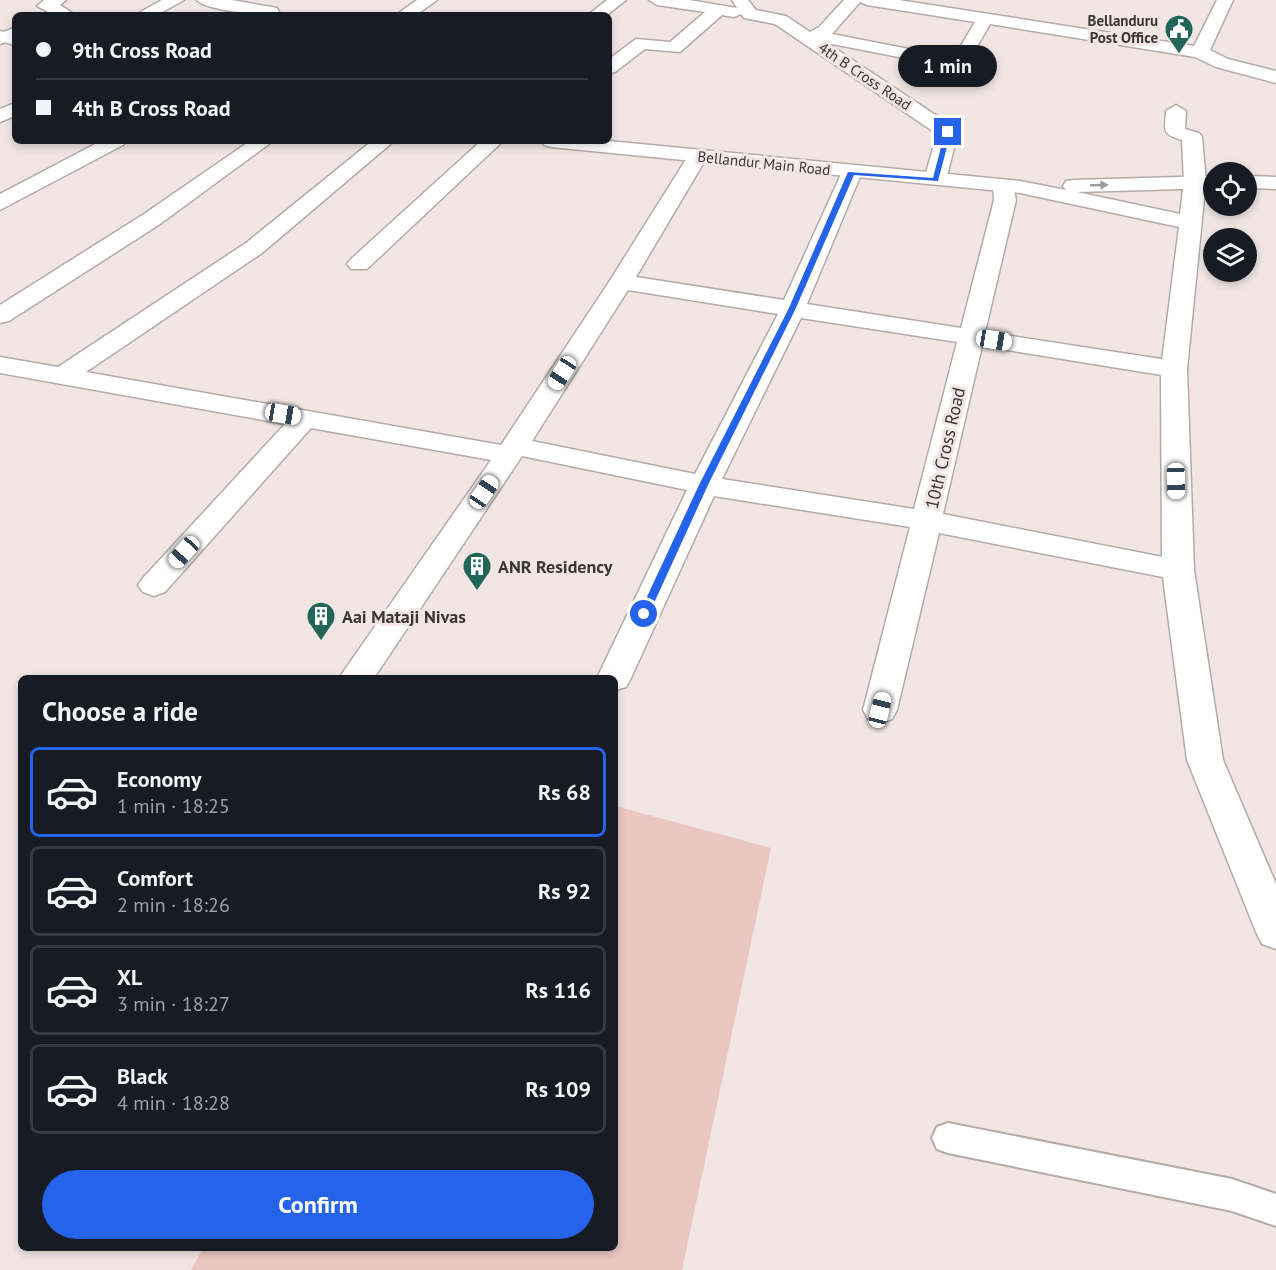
<!DOCTYPE html>
<html lang="en">
<head>
<meta charset="utf-8">
<style>
  :root { --surface:#171b24; --page:#20242c; --text:#f1f3f6; --muted:#9ea1a6; --line:#363941; --accent:#2563eb }
  body { margin:0; font-family:"PT Sans",sans-serif; background:var(--page); color:var(--text); height:100vh; display:flex; flex-direction:column; font-size:22px; white-space:nowrap }
  * { box-sizing:border-box; margin:0 }
  p { font-size:20px; color:var(--muted) }
  .icon { flex:none; width:33px; height:33px; fill:none; stroke:currentColor; stroke-width:2; stroke-linecap:round; stroke-linejoin:round }
  .map { position:relative; flex:1; overflow:hidden }
  .sheet { position:absolute; left:18px; top:675px; width:600px; height:576px; display:flex; flex-direction:column; background:var(--surface); border-radius:9px; box-shadow:0 3px 9px #0003 }
  .sheet>* { flex:none }
  .banner { position:absolute; left:12px; top:12px; width:600px; height:132px; border-radius:9px; box-shadow:0 3px 9px #0003; display:grid; align-content:center; height:132px; padding:0 24px; background:var(--surface) }
  .tools { position:absolute; left:1203px; top:162px; display:grid; gap:12px }
  .tools a { display:grid; place-items:center; width:54px; height:54px; border-radius:50%; background:var(--surface); box-shadow:0 3px 9px #0003; font-size:30px }
  .end { position:absolute; width:27px; height:27px; margin:-14px; border:8px solid #2563eb; background:#fff; box-shadow:0 0 0 3px #fff }
  .from { border-radius:50% }
  .bubble { position:absolute; height:42px; border-radius:21px; background:var(--surface); box-shadow:0 3px 9px #0003; font-size:20px; font-weight:800; line-height:42px; text-align:center }
  .car { position:absolute; width:18px; height:36px; margin:-18px -9px; border-radius:8px; box-shadow:0 0 4px 2px #0007; background:linear-gradient(#fff 24%,#345 0 40%,#fff 0 76%,#345 0 86%,#fff 0) }
  .banner b { display:flex; align-items:center; gap:21px; height:57px; font-size:22px }
  .banner b+b { border-top:2px solid var(--line) }
  .banner i { width:15px; height:15px; background:var(--text) }
  ul { padding:0; list-style:none }
  li { display:flex; align-items:center; gap:18px; height:90px; margin:0 12px 9px; padding:0 12px; border:3px solid var(--line); border-radius:9px }
  li div { flex:1 }
  li b { display:block; font-size:22px }
  li em { font-style:normal; font-weight:800 }
  li.active { border-color:var(--accent) }
  li>.icon { width:54px; height:54px; stroke-width:1.5 }
  h2 { padding:0 24px; font-size:27px; line-height:72px }
  .cta { display:flex; gap:12px; margin-top:auto; padding:12px 24px }
  .cta a { flex:1; height:69px; border-radius:36px; background:var(--accent); color:#fff; font-size:24px; font-weight:800; line-height:69px; text-align:center }
  .map>svg:first-child { display:block }
  .green { fill:#eac7c1 }
  .lines { fill:none; stroke-linecap:round; stroke-linejoin:round }
  .service-casing { stroke:#b4aaa8; stroke-width:4 }
  .minor-casing { stroke:#b4aaa8; stroke-width:3 }
  .tertiary-casing { stroke:#b4aaa8; stroke-width:3 }
  .service { fill:#fff; fill-rule:evenodd }
  .minor { fill:#fff; fill-rule:evenodd }
  .tertiary { fill:#fff; fill-rule:evenodd }
  .oneway { fill:#9d9a9a }
  .route { fill:#2563eb }
  .labels { text-anchor:middle; dominant-baseline:central; stroke-width:6; stroke-linejoin:round; paint-order:stroke }
  .far-poi-label { font-size:15px; font-weight:bold; fill:#3b3636; stroke:#f1e6e4; text-anchor:end }
  .far-street-label { font-size:15px; fill:#3b3636; stroke:#f1e6e4 }
  .street-label { font-size:18px; fill:#3b3636; stroke:#f1e6e4 }
  .poi-label { font-size:18px; font-weight:bold; fill:#3b3636; stroke:#f1e6e4; text-anchor:start }
</style>
</head>
<body>
<div class="map">
<svg width="1276" height="1270" viewBox="0 0 1276 1270">
  <rect width="100%" height="100%" fill="#f1e6e4"/>
  <polygon class="green" points="615,806 771,848 682,1270 191,1270 203,1248 615,1248"/>
  <g class="lines">
    <g class="service-casing">
      <polygon id="service" points="948,1123 1232,1179 1276,1194 1276,1226 1232,1211 948,1153 937,1149 932,1138 937,1127"/>
    </g>
    <g class="minor-casing">
      <g id="minor">
        <polygon points="44,0 66,0 60,5 71,12 69,15 49,15 50,13 37,6"/>
        <polygon points="162,0 184,0 157,15 135,15"/>
        <path d="M197,0h35l45,8 2,4 -2,3c-15,0 -71,-4 -80,-15z"/>
        <polygon points="417,0 437,0 416,15 396,15"/>
        <polygon points="607,0 626,0 607,15 588,15"/>
        <path d="M649,0h40l48,8 -5,-8h16l8,10 30,6 24,16 9,-5 25,-27h55l295,46 23,-46h16l-23,50 18,9 48,12v12l-60,-16 -21,-10 -205,-33 -23,40 -6,1 -52,-6 -82,-16 128,85 3,4 -12,48 -4,4h-14l-4,-4 13,-46 -162,-110 -31,-6 -3,-4 -7,3 -12,-2 -42,37 -35,-3 -30,23 -6,1v-14l27,-20 34,3 35,-30 -48,-7zM860,2l7,3 108,17 -19,32 -47,-5 -77,-15z"/>
        <polygon points="15,28 15,39 0,44 0,33"/>
        <polygon points="15,103 15,116 0,122 0,109"/>
        <path d="M1176,105l10,6 -1,18 14,4 3,4 4,45 -3,5h-16l-3,-5 -2,-42c-21,-6 -17,-9 -16,-29z"/>
        <polygon points="101,141 126,141 123,145 0,210 0,194"/>
        <polygon points="250,141 273,141 160,224 9,321 0,323 0,305 144,214"/>
        <path d="M372,141h22l-132,112 -176,119 415,73 108,-163 81,-129h14l3,4 -71,120 148,23 58,-128 3,-4h14l3,4 -55,132 154,24 33,-128 -1,-14 3,-5h16l4,19 -31,132 189,29 9,2 4,6 -4,6 -9,2 -192,-31 -39,168 235,46 11,3 5,7 -5,7 -11,3 -239,-47 -42,177 -5,9 -12,4 -12,-4 -5,-9 47,-183 -196,-31 -83,182 -5,9 -11,3v-12h-18l90,-188 -165,-34 -148,222h-35l152,-218 -180,-32 -146,164 -11,4 -11,-4 -5,-7 5,-7 142,-154 -285,-51v-16l58,10 188,-124zM628,290l150,24 -83,160 -163,-33zM801,318l156,24 -43,167 -192,-30z"/>
        <polygon points="481,141 503,141 367,269 351,269 347,264 351,259"/>
      </g>
    </g>
    <g class="tertiary-casing">
      <g id="tertiary">
        <polygon points="0,31 15,35 15,45 0,41"/>
        <path d="M541,141h68l411,40 46,9 -3,-4 3,-5 8,-1 140,-4v12l-9,1 -18,180 7,201 29,190 53,124v65l-14,-5 -6,-12 -69,-172 -25,-190 -1,-201 18,-142 -159,-34 -469,-46 -7,-2zM1183,189l-3,25 -103,-22z"/>
        <polygon points="1246,176 1276,177 1276,189 1246,188"/>
      </g>
    </g>
    <use href="#service" class="service"/>
    <use href="#minor" class="minor"/>
    <use href="#tertiary" class="tertiary"/>
  </g>
  <defs><path id="oneway-solid" d="M-6-.8H1V-3.2L6.5 0L1 3.2V.8H-6Z" transform="scale(1.5)"/></defs>
  <use class="oneway" href="#oneway-solid" transform="translate(1099 185) rotate(-2)"/>
  <polygon class="route" points="948,130 951,132 938,181 854,175 795,310 708,485 649,614 641,616 639,614 699,485 788,310 848,172 933,178 945,132"/>
  <defs>
    <g id="civic-pin" transform="scale(1.5)"><path d="M0 17L-7.5 6A9.5 9.5 0 1 1 7.5 6Z" fill="#206659" stroke="#f1e6e4"/><path d="M-.6-6.5H3V-4.5H.6V-3L4-1V1h2V6H-6V1h2V-1L-.6-3ZM-1.2 2.5V6h2.4V2.5Z" fill="#fff"/></g>
    <g id="building-pin" transform="scale(1.5)"><path d="M0 17L-7.5 6A9.5 9.5 0 1 1 7.5 6Z" fill="#206659" stroke="#f1e6e4"/><path d="M-4-6H4V6H1V3H-1V6H-4ZM-2.5-4.3h1.7v1.8h-1.7ZM.8-4.3h1.7v1.8H.8ZM-2.5-1h1.7V.8h-1.7ZM.8-1h1.7V.8H.8Z" fill="#fff"/></g>
  </defs>
  <g fill-rule="evenodd">
    <use href="#civic-pin" x="1179" y="29"/>
    <use href="#building-pin" x="477" y="566"/>
    <use href="#building-pin" x="321" y="616"/>
  </g>
  <g class="labels">
    <g class="far-poi-label">
      <text x="1158" y="20">Bellanduru<tspan x="1158" dy="17">Post Office</tspan></text>
    </g>
    <g class="far-street-label">
      <text transform="translate(865 76) rotate(34)">4th B Cross Road</text>
      <text transform="translate(764 163) rotate(6)">Bellandur Main Road</text>
    </g>
    <g class="street-label">
      <text transform="translate(945 448) rotate(-77)">10th Cross Road</text>
    </g>
    <g class="poi-label">
      <text x="498" y="566">ANR Residency</text>
      <text x="342" y="616">Aai Mataji Nivas</text>
    </g>
  </g>
</svg>
<div class="tools">
<a><svg class="icon" aria-label="locate" viewBox="0 0 24 24"><circle cx="12" cy="12" r="6"/><path d="M12 2v4M12 18v4M2 12h4M18 12h4"/></svg></a>
<a><svg class="icon" aria-label="layers" viewBox="0 0 24 24"><path d="M12 4l9 5-9 5-9-5zM3 14l9 5 9-5"/></svg></a>
</div>
<i class="end from" style="left:644px;top:614px"></i>
<i class="end" style="left:948px;top:132px"></i>
<div class="bubble" style="left:898px;top:45px;width:99px">1 min</div>
<i class="car" style="left:994px;top:340px;rotate:99deg"></i>
<i class="car" style="left:562px;top:373px;rotate:213deg"></i>
<i class="car" style="left:283px;top:414px;rotate:100deg"></i>
<i class="car" style="left:1176px;top:481px;rotate:179deg"></i>
<i class="car" style="left:484px;top:492px;rotate:34deg"></i>
<i class="car" style="left:184px;top:552px;rotate:222deg"></i>
<i class="car" style="left:880px;top:710px;rotate:14deg"></i>
<div class="banner">
<b><i class="from"></i>9th Cross Road</b>
<b><i></i>4th B Cross Road</b>
</div>
<section class="sheet">
<h2>Choose a ride</h2>
<ul>
<li class="active"><svg class="icon" aria-label="car" viewBox="0 0 24 24"><path d="M5 17H2v-5l4-1 3-4h7l3 4 3 1v5h-3M9 17h6M6 11h13"/><circle cx="7" cy="17" r="2"/><circle cx="17" cy="17" r="2"/></svg><div><b>Economy</b><p>1 min · 18:25</p></div><em>Rs 68</em></li>
<li><svg class="icon" aria-label="car" viewBox="0 0 24 24"><path d="M5 17H2v-5l4-1 3-4h7l3 4 3 1v5h-3M9 17h6M6 11h13"/><circle cx="7" cy="17" r="2"/><circle cx="17" cy="17" r="2"/></svg><div><b>Comfort</b><p>2 min · 18:26</p></div><em>Rs 92</em></li>
<li><svg class="icon" aria-label="car" viewBox="0 0 24 24"><path d="M5 17H2v-5l4-1 3-4h7l3 4 3 1v5h-3M9 17h6M6 11h13"/><circle cx="7" cy="17" r="2"/><circle cx="17" cy="17" r="2"/></svg><div><b>XL</b><p>3 min · 18:27</p></div><em>Rs 116</em></li>
<li><svg class="icon" aria-label="car" viewBox="0 0 24 24"><path d="M5 17H2v-5l4-1 3-4h7l3 4 3 1v5h-3M9 17h6M6 11h13"/><circle cx="7" cy="17" r="2"/><circle cx="17" cy="17" r="2"/></svg><div><b>Black</b><p>4 min · 18:28</p></div><em>Rs 109</em></li>
</ul>
<div class="cta"><a>Confirm</a></div>
</section>
</div>
</body>
</html>
